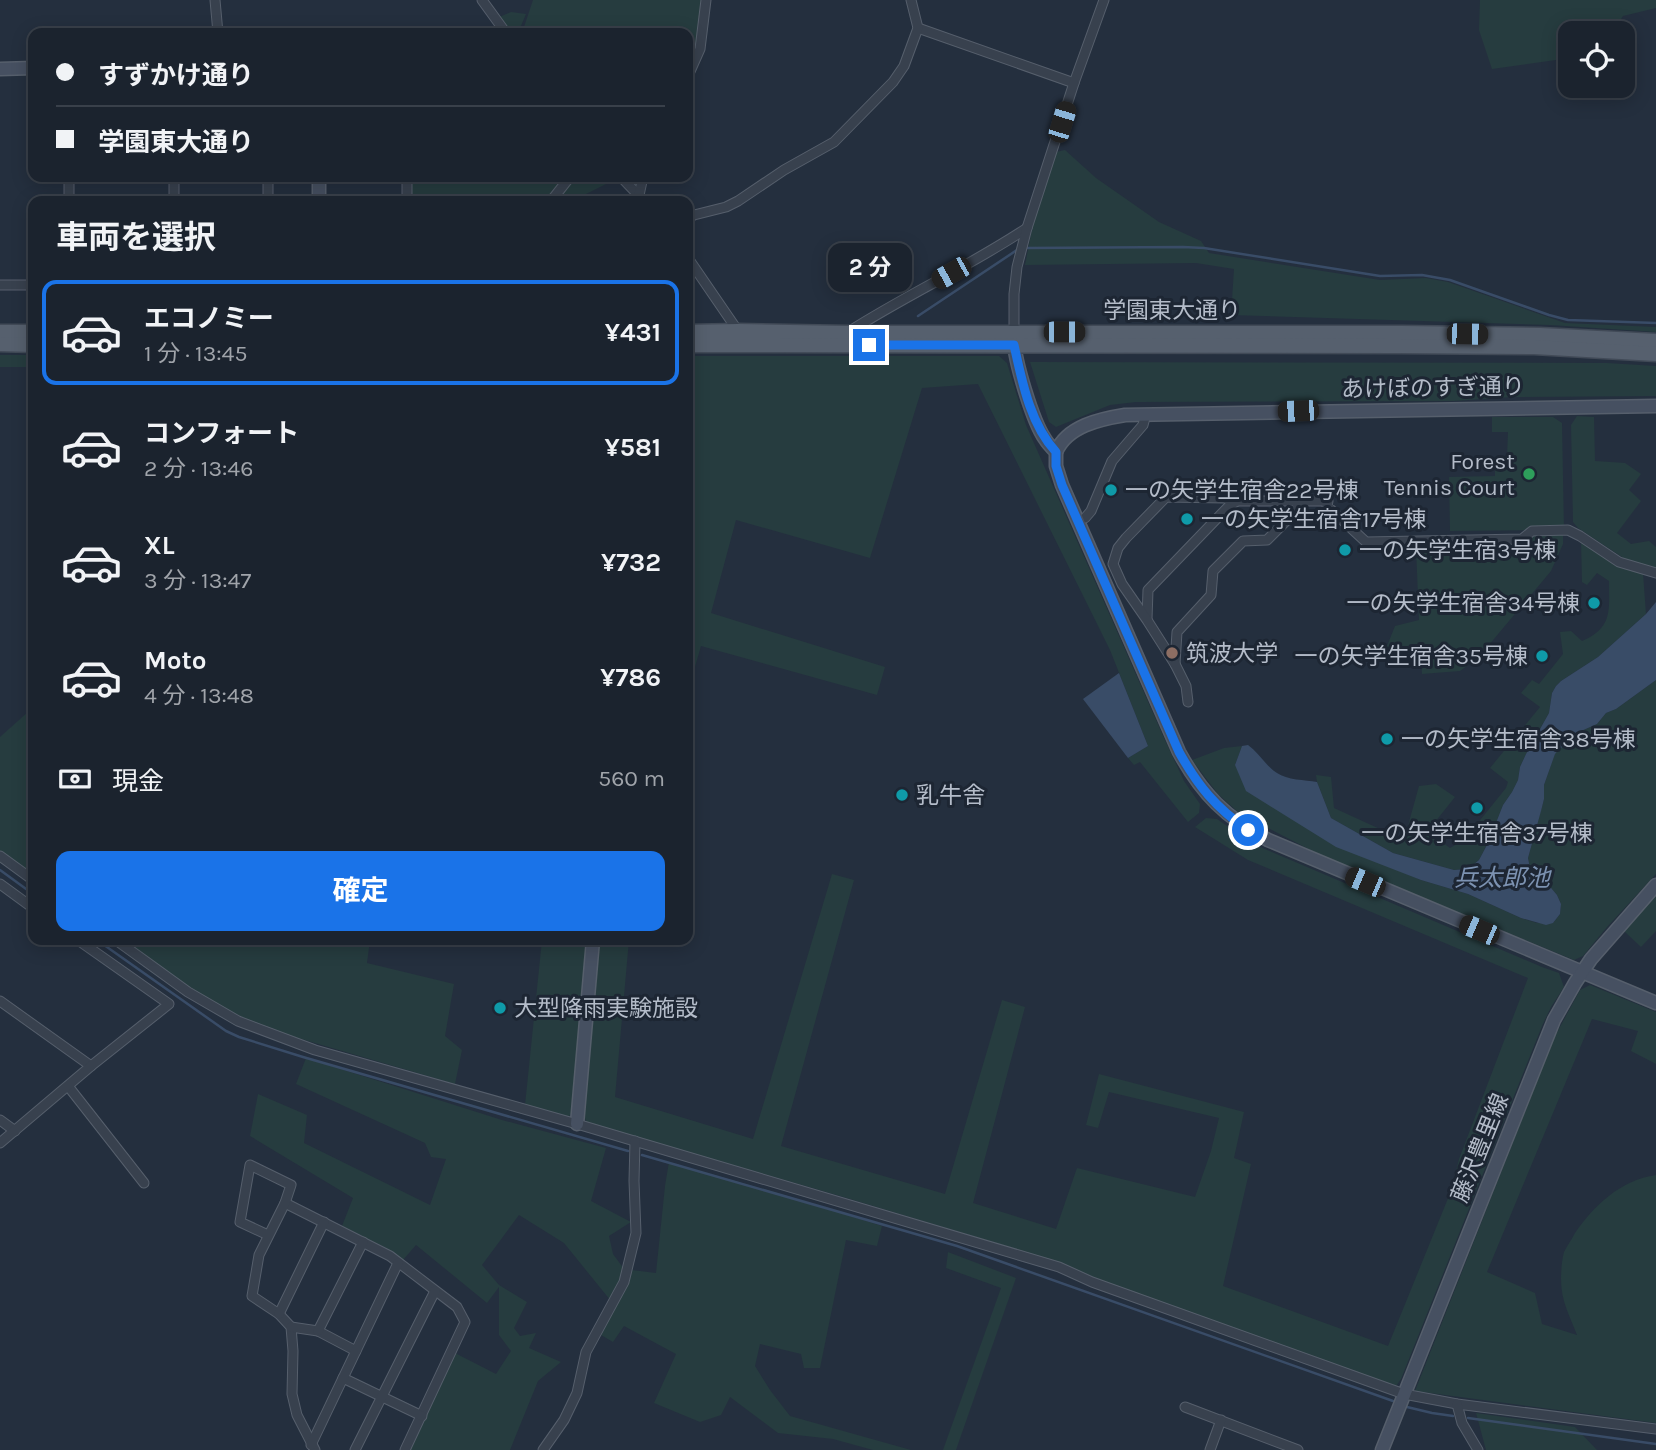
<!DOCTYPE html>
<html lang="ja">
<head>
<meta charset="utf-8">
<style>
  :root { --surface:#1b232e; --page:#282f3a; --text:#f1f3f6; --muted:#a0a4aa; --line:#39404a; --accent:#1a73e8 }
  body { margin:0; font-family:Karla,"Noto Sans JP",sans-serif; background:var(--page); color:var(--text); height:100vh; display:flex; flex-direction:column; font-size:26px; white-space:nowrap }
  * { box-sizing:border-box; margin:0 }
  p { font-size:23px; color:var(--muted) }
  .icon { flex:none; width:38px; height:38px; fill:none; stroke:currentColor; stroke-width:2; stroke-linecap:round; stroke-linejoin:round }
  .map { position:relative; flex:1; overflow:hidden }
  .drawer { position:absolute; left:28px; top:196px; width:665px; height:749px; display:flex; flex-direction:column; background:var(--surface); border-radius:14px; box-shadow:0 4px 18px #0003,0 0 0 2px var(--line) }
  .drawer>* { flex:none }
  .banner { position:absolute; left:28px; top:28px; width:665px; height:154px; border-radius:14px; box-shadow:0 4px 18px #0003,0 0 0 2px var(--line); display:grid; align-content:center; height:154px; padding:0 28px; background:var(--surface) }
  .tools { position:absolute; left:1558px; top:21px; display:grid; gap:14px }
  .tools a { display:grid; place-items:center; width:77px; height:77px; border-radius:14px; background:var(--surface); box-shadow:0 4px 18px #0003,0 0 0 2px var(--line); font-size:35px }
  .end { position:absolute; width:32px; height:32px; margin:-16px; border:9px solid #1a73e8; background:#fff; box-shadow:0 0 0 4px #fff }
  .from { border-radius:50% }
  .bubble { position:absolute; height:49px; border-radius:14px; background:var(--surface); box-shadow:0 4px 18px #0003,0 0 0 2px var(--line); font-size:23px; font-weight:700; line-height:49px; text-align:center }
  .car { position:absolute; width:21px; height:42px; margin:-21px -10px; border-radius:9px; box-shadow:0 0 5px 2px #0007; background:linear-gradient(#222 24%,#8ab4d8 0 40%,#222 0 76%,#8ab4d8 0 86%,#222 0) }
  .banner b { display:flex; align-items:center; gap:24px; height:66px; font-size:26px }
  .banner b+b { border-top:2px solid var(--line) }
  .banner i { width:18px; height:18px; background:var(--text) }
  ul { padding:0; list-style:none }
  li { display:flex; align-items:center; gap:21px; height:105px; margin:0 14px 10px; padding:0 14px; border:4px solid transparent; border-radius:14px }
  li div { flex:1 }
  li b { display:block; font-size:26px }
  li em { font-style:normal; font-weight:700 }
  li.current { border-color:var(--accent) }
  li>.icon { width:63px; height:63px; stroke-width:1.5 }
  h2 { padding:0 28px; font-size:32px; line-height:84px }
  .pay { display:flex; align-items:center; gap:18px; height:77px; padding:0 28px; font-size:26px }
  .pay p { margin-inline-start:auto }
  .button { display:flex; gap:14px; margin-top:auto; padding:14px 28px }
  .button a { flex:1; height:80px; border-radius:14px; background:var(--accent); color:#fff; font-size:28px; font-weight:700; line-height:80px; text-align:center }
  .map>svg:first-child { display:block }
  .green { fill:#263c3f }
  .water { fill:#394c67 }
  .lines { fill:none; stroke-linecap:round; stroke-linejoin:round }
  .stream { stroke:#394c67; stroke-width:2.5 }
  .street-casing { stroke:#565f6c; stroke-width:11 }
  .secondary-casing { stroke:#565f6c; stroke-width:15 }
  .primary-casing { stroke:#414a57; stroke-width:17 }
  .street { stroke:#38414e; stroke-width:9 }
  .secondary { stroke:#465061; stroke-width:12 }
  .primary { stroke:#56606e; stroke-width:14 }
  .route { stroke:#1a73e8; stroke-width:9 }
  .leisure-dot { fill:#2e9e5b; stroke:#1d2633; stroke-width:2.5 }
  .culture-dot { fill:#0f9aa8; stroke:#1d2633; stroke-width:2.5 }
  .education-dot { fill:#8d6e63; stroke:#1d2633; stroke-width:2.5 }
  .labels { text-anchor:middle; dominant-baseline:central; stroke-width:6; stroke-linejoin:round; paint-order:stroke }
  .street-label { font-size:23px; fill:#b4bcc9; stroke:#1d2633 }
  .poi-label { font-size:23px; fill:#b4bcc9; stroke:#1d2633; text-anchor:start }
  .water-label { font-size:24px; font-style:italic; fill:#7c92b1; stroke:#1d2633 }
</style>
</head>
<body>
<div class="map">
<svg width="1656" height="1450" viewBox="0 0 1656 1450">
  <rect width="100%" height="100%" fill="#242f3e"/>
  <g class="green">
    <polygon points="533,0 703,0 696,48 688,66 688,33 522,33"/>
    <polygon points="1480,0 1656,0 1656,8 1623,16 1612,33 1570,33 1570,58 1492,69 1479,30"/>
    <polygon points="511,12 526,14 518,33 510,33 499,17"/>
    <polygon points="1065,150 1096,178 1159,222 1201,241 1209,253 1380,280 1426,278 1448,282 1565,323 1656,327 1656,332 1550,325 1231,315 1234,269 1196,263 1025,265 1033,224 1056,152"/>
    <polygon points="410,177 551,177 555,183 563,177 614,177 616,179 572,201 408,201"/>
    <rect x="0" y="355" width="33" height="12"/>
    <polygon points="688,356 999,356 1007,363 1026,425 1164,738 1184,781 1200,804 1199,813 1188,822 1140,762 1134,765 1128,758 1148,746 1110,650 978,384 922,388 870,558 736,520 711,613 885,667 877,695 701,646 688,691"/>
    <polygon points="1030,362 1607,363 1656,366 1656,396 1512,397 1454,401 1136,402 1110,405 1056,427 1049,422"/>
    <polygon points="1577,416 1594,417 1595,461 1625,463 1641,474 1629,490 1641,501 1617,533 1631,544 1649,541 1656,547 1656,568 1628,561 1578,528 1573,522 1571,425"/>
    <polygon points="1492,417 1553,417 1562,423 1564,530 1450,531 1449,477 1495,476 1495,456 1507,456 1508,432 1492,432"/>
    <polygon points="1563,534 1563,544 1551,571 1478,658 1460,671 1422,674 1421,658 1383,656 1395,626 1419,620 1416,549 1525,542 1535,535"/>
    <path d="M1581,542l45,27 17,4 3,41 -48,43 -37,24 -5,5 -4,7 -3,20 -23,41 -6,13 -2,13 -6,12 -9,13 -15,38 -9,17 -11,9 -14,1 -61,-17 -62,-35 -14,-36 -1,-7 15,2 3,31 70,32 15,-54 17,-2 19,13 -28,35 23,16 14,-8 42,-52 2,-6 -18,-14 50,-61 -19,-14 11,-13 7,4 24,-30 -3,-22 11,-1 11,10c31,-13 27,-31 27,-60l-12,-8 -10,12 -5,-3z"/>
    <polygon points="1656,680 1656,874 1607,927 1583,956 1574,960 1324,857 1239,813 1218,794 1192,760 1224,748 1242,746 1235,765 1384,864 1421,880 1468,894 1521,918 1537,923 1553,923 1560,914 1561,904 1557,895 1547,883 1530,868 1528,858 1544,799 1544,785 1555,753 1560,748 1573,743 1579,732 1597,724 1606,713 1616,709"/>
    <polygon points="33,711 33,876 0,852 0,737 28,712"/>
    <polygon points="1206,818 1217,819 1253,844 1542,967 1559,973 1564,987 1551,1007 1542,1026 1401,1379 1396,1386 1094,1278 1055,1261 840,1196 587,1123 582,1112 598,940 629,940 615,1097 753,1139 832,874 854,880 781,1146 945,1194 1002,1000 1025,1007 973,1203 1056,1229 1077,1168 1195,1197 1211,1151 1219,1118 1109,1092 1098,1128 1086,1125 1099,1074 1244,1112 1234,1158 1251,1164 1223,1286 1388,1346 1451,1191 1459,1159 1528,978 1248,860 1195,827"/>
    <polygon points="1656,896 1656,931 1641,947 1624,931"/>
    <polygon points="122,940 370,940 367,963 454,984 445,1036 462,1050 455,1084 267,1029 211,1002"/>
    <polygon points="542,940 587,940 572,1113 568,1117 525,1105"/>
    <path d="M1590,985l66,27v52l-25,-13 7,-20 -46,-12 -105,253 48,21 7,31 35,11c-7,-19 -16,-33 -16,-56 0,-8 1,-20 3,-27 3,-6 8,-13 11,-19 19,-28 46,-53 81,-58v248l-241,-32 139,-353 26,-48z"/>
    <polygon points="306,1058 502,1120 606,1148 591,1201 631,1222 609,1236 613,1254 624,1269 656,1273 665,1186 669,1162 788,1196 882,1226 877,1246 846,1240 820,1368 804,1368 801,1354 760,1344 755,1366 770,1390 790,1416 911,1450 873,1450 833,1439 778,1433 730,1397 721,1415 700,1422 654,1403 676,1354 624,1326 613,1342 601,1335 615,1306 564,1243 519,1215 482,1265 499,1285 527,1302 514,1328 520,1336 536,1333 529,1348 561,1362 538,1381 510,1450 409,1450 455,1353 496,1374 511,1351 499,1335 499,1287 487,1303 416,1245 403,1260 386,1248 342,1226 353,1198 250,1136 258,1094 307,1115 304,1143 430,1205 446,1159 431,1157 425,1143 296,1084"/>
    <polygon points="948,1252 1016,1278 956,1450 943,1450 1001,1288 946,1268"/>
    <polygon points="1476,1413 1575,1427 1597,1450 1486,1450"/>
  </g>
  <g class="water">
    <path d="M1656,602v78l-40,29 -10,4 -9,11 -18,8 -6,12 -13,4 -5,6 -11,31v14l-3,12 -13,47 2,10 17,15 10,12 4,9 -1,10 -7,9 -7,2 -25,-7 -53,-24 -47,-14 -85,-33 -90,-56 -11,-26 7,-19 6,-1c11,8 17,20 29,28 10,7 28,7 40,9l14,36 62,35 61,17 14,-1 11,-9 9,-17 15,-38 9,-13 6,-12 2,-13 6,-13 23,-41 3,-20 4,-7 5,-5 37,-24 48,-43z"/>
    <polygon points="1119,673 1148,746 1128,758 1083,699"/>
  </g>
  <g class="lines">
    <g class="stream">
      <polyline points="1026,248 1183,247 1204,248 1380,276 1422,275 1450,280 1549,315 1568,320 1656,323"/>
      <polyline points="918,316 1020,248"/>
      <polyline points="0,870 33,894"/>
      <polyline points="97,940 226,1031 239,1037 303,1057 628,1151"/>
      <polyline points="642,1155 957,1246 1393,1401"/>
      <polyline points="1407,1407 1432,1413 1453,1416"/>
      <polyline points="1468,1418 1656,1444"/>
    </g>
    <g class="street-casing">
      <g id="street">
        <polyline points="215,0 218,33"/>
        <polyline points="482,0 506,33"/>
        <polyline points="918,28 1074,83"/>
        <polyline points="688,76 700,49 706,0"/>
        <polyline points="174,177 174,201"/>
        <polyline points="407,177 407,201"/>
        <polyline points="621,177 644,201"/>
        <polyline points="639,195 643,177"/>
        <polyline points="69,201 69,177"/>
        <polyline points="268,201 268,177"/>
        <polyline points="551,201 570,177"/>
        <polyline points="688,218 694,215 726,207 738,201 784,170 834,142 893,82 904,66 918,28 911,0"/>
        <polyline points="688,258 738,331"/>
        <polyline points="0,285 33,285"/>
        <path d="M850,331c58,-37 120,-65 177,-103"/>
        <polyline points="1014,332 1014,294 1017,267 1027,228 1074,83 1104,0"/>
        <polyline points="1085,518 1091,511 1112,461 1143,425 1146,414"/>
        <polyline points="1147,619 1148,590 1229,506 1237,501"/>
        <polyline points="1175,664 1177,632 1211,595 1213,571 1243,541 1267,540 1298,509 1297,500"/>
        <polyline points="1188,702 1186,686 1175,664 1147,620 1122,584 1113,564 1118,548 1126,538 1166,497 1224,498 1237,501 1328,501 1327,506 1366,542 1522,539 1532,531 1568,530 1580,536 1619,562 1656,573"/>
        <polyline points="0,856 33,880"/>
        <polyline points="0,884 33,908"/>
        <polyline points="116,940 188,992 238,1021 315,1050 577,1124 1059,1267 1092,1282 1404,1394 1457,1404 1656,1429"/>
        <polyline points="0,1001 91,1066"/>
        <polyline points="68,1086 144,1183"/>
        <polyline points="0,1120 15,1131"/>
        <polyline points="0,1143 91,1066 169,1004 78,940"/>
        <polyline points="285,1203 390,1256 457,1307 465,1322 405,1450"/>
        <polyline points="268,1235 240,1222 250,1165 291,1185 285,1203 259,1255 252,1296 279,1314 291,1327 293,1351 292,1394 297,1415 315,1450"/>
        <polyline points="279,1314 324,1222"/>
        <polyline points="291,1327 318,1331 356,1351"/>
        <polyline points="318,1331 363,1242"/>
        <polyline points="343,1378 422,1416"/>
        <polyline points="1457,1404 1462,1423 1478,1450"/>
        <polyline points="1185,1407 1298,1450"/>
        <polyline points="311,1445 398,1263"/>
        <polyline points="355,1450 435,1291"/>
        <polyline points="543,1450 564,1420 577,1393 586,1352 624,1282 636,1233 634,1181 635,1141"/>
        <polyline points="1210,1450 1221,1420"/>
      </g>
    </g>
    <g class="secondary-casing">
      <g id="secondary">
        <polyline points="0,69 33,68"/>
        <polyline points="319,177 319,201"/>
        <path d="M1014,339c0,21 19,83 31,100 3,5 7,9 11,13v14l6,19 117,267c23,42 47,66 89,88l388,163"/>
        <path d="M1056,452c11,-26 44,-33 69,-37l531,-9"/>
        <polyline points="577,1124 593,940"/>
        <polyline points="1382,1450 1554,1020 1575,983 1591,959 1656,885"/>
      </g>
    </g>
    <g class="primary-casing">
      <g id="primary">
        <polyline points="0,332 33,332"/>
        <polyline points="688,332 738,331 847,333 1403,333 1540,335 1656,341"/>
        <polyline points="0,344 33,345"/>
        <polyline points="688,345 1401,346 1534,347 1656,354"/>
      </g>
    </g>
    <use href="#street" class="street"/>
    <use href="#secondary" class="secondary"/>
    <use href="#primary" class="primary"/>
  </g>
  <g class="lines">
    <path class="route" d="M869,345h145c8,36 16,79 42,107v14l6,19 117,267c19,34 37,56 69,78"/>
  </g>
  <circle class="leisure-dot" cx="1529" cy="474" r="7"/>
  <g class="culture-dot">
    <circle cx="1111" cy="490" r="7"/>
    <circle cx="1187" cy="519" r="7"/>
    <circle cx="1345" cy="550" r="7"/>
    <circle cx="1594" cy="603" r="7"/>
    <circle cx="1542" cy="656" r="7"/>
    <circle cx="1387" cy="739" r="7"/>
    <circle cx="902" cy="795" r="7"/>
    <circle cx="1477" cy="808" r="7"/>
    <circle cx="500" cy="1008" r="7"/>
  </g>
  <circle class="education-dot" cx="1172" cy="653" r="7"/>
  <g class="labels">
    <g class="street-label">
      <text x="1172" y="310">学園東大通り</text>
      <text transform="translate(1433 388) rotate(-1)">あけぼのすぎ通り</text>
      <text transform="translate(1480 1148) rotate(-68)">藤沢豊里線</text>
    </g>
    <g class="poi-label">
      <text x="1515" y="461" text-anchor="end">Forest<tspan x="1515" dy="26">Tennis Court</tspan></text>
      <text x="1125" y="490">一の矢学生宿舎22号棟</text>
      <text x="1201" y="519">一の矢学生宿舎17号棟</text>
      <text x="1359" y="550">一の矢学生宿3号棟</text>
      <text x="1580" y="603" text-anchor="end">一の矢学生宿舎34号棟</text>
      <text x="1186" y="653">筑波大学</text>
      <text x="1528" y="656" text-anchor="end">一の矢学生宿舎35号棟</text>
      <text x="1401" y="739">一の矢学生宿舎38号棟</text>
      <text x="916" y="795">乳牛舎</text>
      <text x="1477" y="833" text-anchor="middle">一の矢学生宿舎37号棟</text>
      <text x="514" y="1008">大型降雨実験施設</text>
    </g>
    <g class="water-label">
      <text x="1502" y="878">兵太郎池</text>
    </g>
  </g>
</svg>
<div class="tools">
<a><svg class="icon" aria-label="locate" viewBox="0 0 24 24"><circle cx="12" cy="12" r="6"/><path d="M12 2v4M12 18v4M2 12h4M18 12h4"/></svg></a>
</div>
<i class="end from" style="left:1248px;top:830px"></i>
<i class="end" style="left:869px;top:345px"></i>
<div class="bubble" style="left:828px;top:243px;width:84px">2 分</div>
<i class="car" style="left:1062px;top:122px;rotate:17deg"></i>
<i class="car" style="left:951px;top:273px;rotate:241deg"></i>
<i class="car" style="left:1064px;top:332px;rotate:90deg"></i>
<i class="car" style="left:1467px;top:334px;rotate:91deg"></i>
<i class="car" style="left:1298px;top:411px;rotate:268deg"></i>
<i class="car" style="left:1365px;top:882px;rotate:293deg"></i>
<i class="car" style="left:1479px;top:930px;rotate:293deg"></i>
<div class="banner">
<b><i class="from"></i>すずかけ通り</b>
<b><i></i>学園東大通り</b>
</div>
<section class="drawer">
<h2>車両を選択</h2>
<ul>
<li class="current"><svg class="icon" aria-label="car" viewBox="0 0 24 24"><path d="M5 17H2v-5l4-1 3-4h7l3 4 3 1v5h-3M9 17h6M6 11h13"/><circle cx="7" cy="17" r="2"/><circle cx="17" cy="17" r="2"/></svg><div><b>エコノミー</b><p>1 分 · 13:45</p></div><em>¥431</em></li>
<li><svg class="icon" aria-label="car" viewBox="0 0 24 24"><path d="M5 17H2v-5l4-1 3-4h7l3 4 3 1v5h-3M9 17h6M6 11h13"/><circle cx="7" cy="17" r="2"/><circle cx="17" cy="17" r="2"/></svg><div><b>コンフォート</b><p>2 分 · 13:46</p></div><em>¥581</em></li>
<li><svg class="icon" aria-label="car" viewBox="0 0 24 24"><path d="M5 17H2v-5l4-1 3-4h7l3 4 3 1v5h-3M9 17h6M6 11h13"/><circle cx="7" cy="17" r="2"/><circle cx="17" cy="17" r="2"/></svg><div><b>XL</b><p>3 分 · 13:47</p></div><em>¥732</em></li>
<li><svg class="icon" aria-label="car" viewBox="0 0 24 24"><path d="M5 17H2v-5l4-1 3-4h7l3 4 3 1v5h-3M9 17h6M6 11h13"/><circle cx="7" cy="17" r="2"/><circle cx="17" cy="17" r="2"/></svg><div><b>Moto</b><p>4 分 · 13:48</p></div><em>¥786</em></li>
</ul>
<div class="pay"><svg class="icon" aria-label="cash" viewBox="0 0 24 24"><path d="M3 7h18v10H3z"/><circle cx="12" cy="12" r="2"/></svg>現金<p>560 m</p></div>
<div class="button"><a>確定</a></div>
</section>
</div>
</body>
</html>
